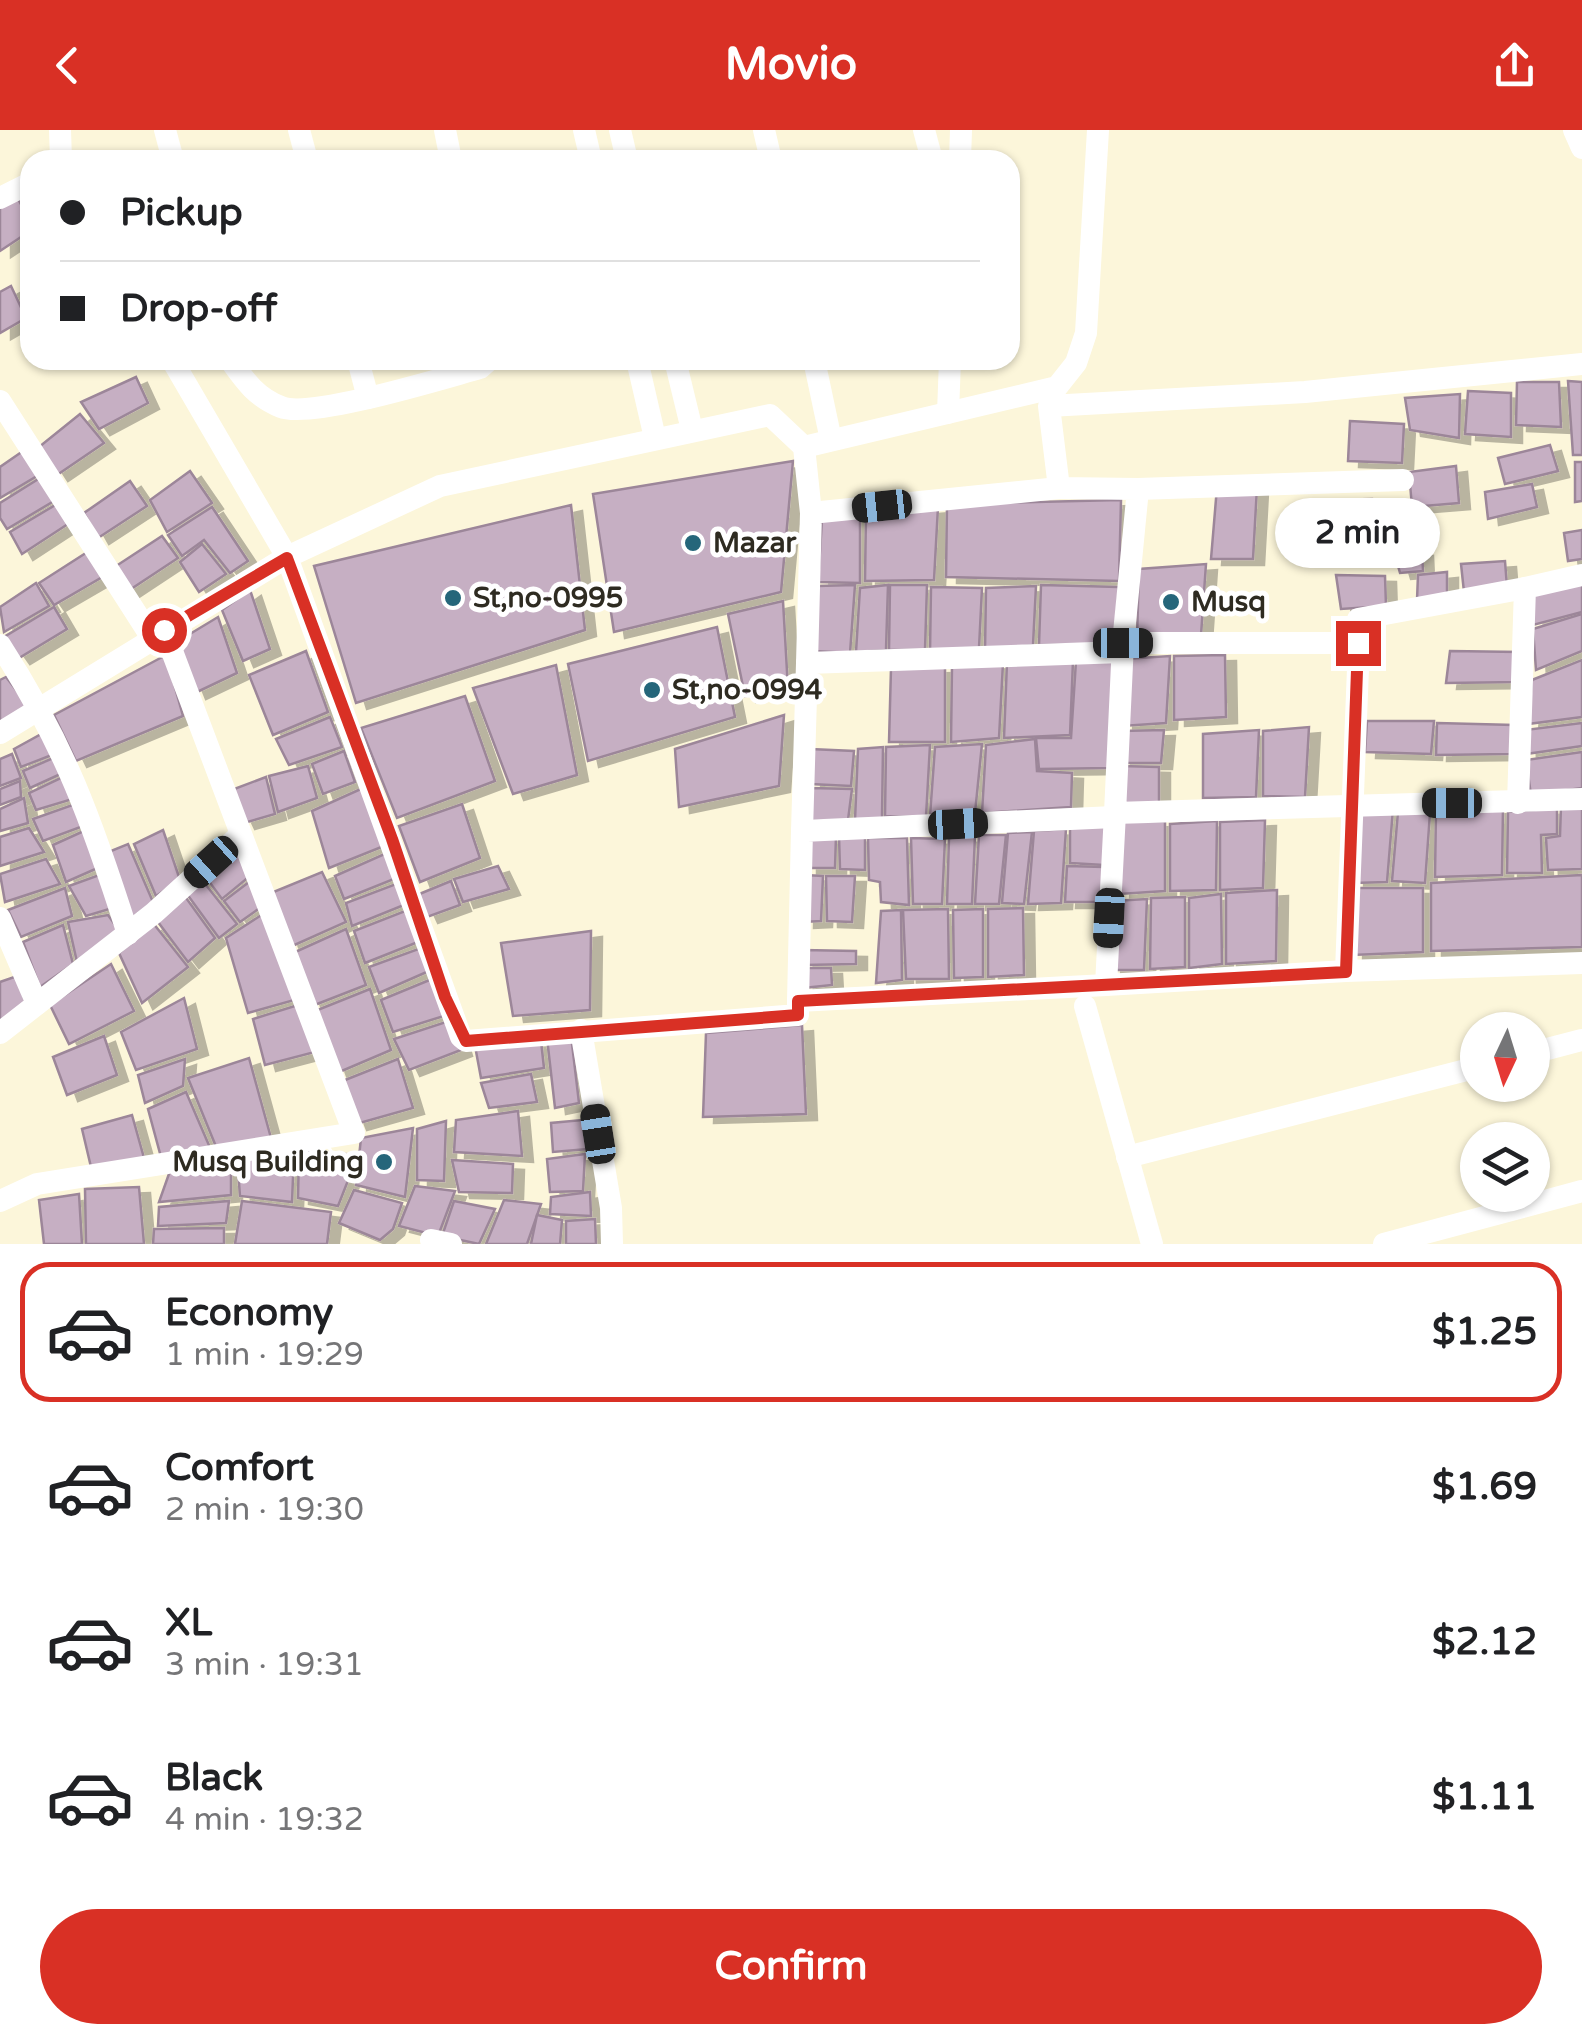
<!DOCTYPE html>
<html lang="en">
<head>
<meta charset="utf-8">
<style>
  :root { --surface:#fff; --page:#f2f2f2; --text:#202124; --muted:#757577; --line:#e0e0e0; --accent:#d93025 }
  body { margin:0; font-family:"Varela Round",sans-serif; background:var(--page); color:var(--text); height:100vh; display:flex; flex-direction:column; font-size:38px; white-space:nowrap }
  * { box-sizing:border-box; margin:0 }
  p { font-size:32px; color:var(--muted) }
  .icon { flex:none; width:55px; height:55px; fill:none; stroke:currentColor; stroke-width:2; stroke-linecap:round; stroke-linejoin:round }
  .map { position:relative; height:1114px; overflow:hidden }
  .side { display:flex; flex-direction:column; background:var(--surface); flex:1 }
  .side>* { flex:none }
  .top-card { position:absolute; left:20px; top:20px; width:1000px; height:220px; border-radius:30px; box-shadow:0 2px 8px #0004; display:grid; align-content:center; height:220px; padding:0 40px; background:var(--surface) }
  .needle { width:65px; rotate:184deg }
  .buttons { position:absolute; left:1460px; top:882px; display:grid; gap:20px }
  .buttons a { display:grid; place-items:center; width:90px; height:90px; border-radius:50%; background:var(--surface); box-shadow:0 2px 8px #0004; font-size:50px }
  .end { position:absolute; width:45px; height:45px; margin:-22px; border:12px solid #d93025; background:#fff; box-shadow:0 0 0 5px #fff }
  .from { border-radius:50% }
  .bubble { position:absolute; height:70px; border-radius:35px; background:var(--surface); box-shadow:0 2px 8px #0004; font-size:32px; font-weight:700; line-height:70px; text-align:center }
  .car { position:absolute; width:30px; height:60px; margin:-30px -15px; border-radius:12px; box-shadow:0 0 8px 2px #0007; background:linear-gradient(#222 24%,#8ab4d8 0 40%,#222 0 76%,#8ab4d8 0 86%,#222 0) }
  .top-card b { display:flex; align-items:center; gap:35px; height:95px; font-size:38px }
  .top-card b+b { border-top:2px solid var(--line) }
  .top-card i { width:25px; height:25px; background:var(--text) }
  ul { padding:18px 0 0; list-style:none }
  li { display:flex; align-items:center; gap:30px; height:140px; margin:0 20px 15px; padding:0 20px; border:5px solid transparent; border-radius:30px }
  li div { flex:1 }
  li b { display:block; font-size:38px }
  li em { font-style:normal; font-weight:700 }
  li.selected { border-color:var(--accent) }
  li>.icon { width:90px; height:90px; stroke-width:1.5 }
  .primary-button { display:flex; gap:20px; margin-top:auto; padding:20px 40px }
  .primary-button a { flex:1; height:115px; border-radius:60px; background:var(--accent); color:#fff; font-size:40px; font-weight:700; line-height:115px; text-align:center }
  header { display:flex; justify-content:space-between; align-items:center; height:130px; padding:0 40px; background:var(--accent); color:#fff; font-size:45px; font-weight:700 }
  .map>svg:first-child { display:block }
  .building { fill:#c6afc3; stroke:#9c8699; stroke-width:2.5; filter:url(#shadow) }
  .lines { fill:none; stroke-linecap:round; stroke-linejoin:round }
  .street { stroke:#fff; stroke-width:22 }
  .route { stroke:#d93025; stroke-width:12 }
  .poi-dot { fill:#25667a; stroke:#fff; stroke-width:4 }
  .labels { text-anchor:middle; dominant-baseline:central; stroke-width:10; stroke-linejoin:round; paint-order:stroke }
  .poi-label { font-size:28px; font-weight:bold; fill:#2e2b21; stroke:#fff; text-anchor:start }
</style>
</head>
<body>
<header><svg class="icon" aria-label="back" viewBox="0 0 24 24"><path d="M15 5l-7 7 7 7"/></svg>Movio<svg class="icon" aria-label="share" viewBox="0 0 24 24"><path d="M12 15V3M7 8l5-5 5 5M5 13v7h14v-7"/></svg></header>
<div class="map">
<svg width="1582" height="1114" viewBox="0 0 1582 1114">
  <defs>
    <filter id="shadow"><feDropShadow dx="11" dy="6" stdDeviation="0" flood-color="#0004"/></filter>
  </defs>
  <rect width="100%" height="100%" fill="#fcf6da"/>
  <g class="building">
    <polygon points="17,67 30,91 30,101 0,121 0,78"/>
    <polygon points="11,156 26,188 0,203 0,162"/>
    <polygon points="136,247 148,273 99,299 81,272"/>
    <polygon points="1568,251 1582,252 1582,325 1573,325"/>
    <polygon points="1517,252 1559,252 1561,297 1516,295"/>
    <polygon points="1468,261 1511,263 1511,307 1465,304"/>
    <polygon points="1460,264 1459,308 1410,300 1405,268"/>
    <polygon points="80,284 104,313 57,345 39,317"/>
    <polygon points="1350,291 1404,294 1402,333 1348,331"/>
    <polygon points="1550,315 1558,341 1505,354 1498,328"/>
    <polygon points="23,321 37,346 0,368 0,337"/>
    <polygon points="793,331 781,462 614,502 593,364"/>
    <polygon points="1575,332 1582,332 1582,371 1575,372"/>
    <polygon points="1456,336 1459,373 1412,377 1409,342"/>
    <polygon points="190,341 212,373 167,402 150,370"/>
    <polygon points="40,348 54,371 7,399 0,388 0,373"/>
    <polygon points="130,351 147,376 98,408 84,383"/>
    <polygon points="1532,354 1537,377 1488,389 1485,362"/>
    <polygon points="1217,357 1257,357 1253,429 1211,429"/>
    <polygon points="1372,369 1377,412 1332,417 1328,370"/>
    <polygon points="1121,370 1119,451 946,447 947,374"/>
    <polygon points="57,374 71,392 22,424 10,402"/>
    <polygon points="571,375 585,500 356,573 314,436"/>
    <polygon points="212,377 248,431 230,443 204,410 182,426 168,405"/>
    <polygon points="938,377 934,450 865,451 866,383"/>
    <polygon points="860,386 860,453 818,452 822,390"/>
    <polygon points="1582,400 1582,429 1568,431 1564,403"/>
    <polygon points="162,406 178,428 128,461 113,438"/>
    <polygon points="202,414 226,444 199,462 180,432"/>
    <polygon points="1422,420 1423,441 1400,443 1395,425"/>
    <polygon points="89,421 104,446 54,475 39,453"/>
    <polygon points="1505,431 1507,457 1464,462 1461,434"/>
    <polygon points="1206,434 1201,505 1137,508 1139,439"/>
    <polygon points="1447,442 1447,465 1417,470 1418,445"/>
    <polygon points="1336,445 1385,446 1386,476 1341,479"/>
    <polygon points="36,453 49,476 4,502 0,477"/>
    <polygon points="1582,453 1582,482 1533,495 1531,462"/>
    <polygon points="855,455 850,523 814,521 817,456"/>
    <polygon points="888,455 886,520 856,522 860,458"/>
    <polygon points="890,455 927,455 925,520 889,520"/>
    <polygon points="1041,455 1119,457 1114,514 1039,515"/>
    <polygon points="1036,456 1033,515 985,521 986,458"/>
    <polygon points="931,457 982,458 979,518 930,522"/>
    <polygon points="250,460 270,519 243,531 222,480"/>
    <polygon points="783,471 788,559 745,566 728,484"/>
    <polygon points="54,477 67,499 19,528 4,507"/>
    <polygon points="1582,484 1582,521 1536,540 1533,499"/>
    <polygon points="218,487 237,543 195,563 175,513"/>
    <polygon points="717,497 735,587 588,631 568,534"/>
    <polygon points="306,521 328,582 273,605 249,545"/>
    <polygon points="1450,521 1520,522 1519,552 1446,553"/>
    <polygon points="166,525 183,586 76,631 54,585"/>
    <polygon points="1225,525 1226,587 1174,590 1174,526"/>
    <polygon points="1170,526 1166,593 1122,596 1124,529"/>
    <polygon points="1117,529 1111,638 1039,639 1036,608 1071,608 1076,531"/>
    <polygon points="1582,530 1582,587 1528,594 1532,550"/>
    <polygon points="1073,531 1070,605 1004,608 1007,532"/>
    <polygon points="1003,533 999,608 951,612 952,535"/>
    <polygon points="556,535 577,645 513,664 473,558"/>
    <polygon points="945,537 945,612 889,612 891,538"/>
    <polygon points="6,547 31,579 0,595 0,550"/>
    <polygon points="465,566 495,651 397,688 361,598"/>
    <polygon points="784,585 779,656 679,677 675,619"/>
    <polygon points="330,587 342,617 289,635 276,609"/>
    <polygon points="1367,591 1434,591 1431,624 1365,622"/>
    <polygon points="1437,593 1514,595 1510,624 1436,625"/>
    <polygon points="1582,593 1582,616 1526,624 1525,600"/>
    <polygon points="1309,597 1305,667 1263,666 1263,601"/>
    <polygon points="1164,600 1161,633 1120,633 1121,601"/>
    <polygon points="1259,600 1256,667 1203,668 1203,604"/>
    <polygon points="45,602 57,623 21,637 14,619"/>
    <polygon points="1035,609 1037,641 1072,643 1071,677 982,683 986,615"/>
    <polygon points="982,614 975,683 930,686 935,617"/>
    <polygon points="930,615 926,687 885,686 886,617"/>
    <polygon points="883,617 882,688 855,690 858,619"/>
    <polygon points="810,619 854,621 851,656 810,654"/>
    <polygon points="344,621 355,652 323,664 312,634"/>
    <polygon points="1582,622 1582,658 1531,665 1526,630"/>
    <polygon points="12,624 21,648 0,656 0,629"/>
    <polygon points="58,626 65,642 30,658 23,641"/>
    <polygon points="308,636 317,668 278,682 269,646"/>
    <polygon points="1120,636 1159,637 1159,673 1118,674"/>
    <polygon points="67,645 76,668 36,680 29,663"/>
    <polygon points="266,647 275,684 244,693 229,661"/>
    <polygon points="20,651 21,667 0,675 0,659"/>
    <polygon points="363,658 384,716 329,738 312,681"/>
    <polygon points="810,658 852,659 848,690 810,691"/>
    <polygon points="24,668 28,693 0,701 0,679"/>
    <polygon points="78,673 86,695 43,711 33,689"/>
    <polygon points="462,674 480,728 420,752 399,696"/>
    <polygon points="1582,674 1582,739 1548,740 1546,708 1560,706 1561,676"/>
    <polygon points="1503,678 1502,745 1435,747 1436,680"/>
    <polygon points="1557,678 1557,704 1541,705 1542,743 1507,743 1508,682"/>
    <polygon points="1393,679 1387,752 1353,753 1355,683"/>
    <polygon points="1398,682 1430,683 1425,753 1392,751"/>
    <polygon points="1265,690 1263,758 1220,760 1220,692"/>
    <polygon points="1165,691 1165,761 1119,764 1121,692"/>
    <polygon points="1217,691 1216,760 1170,761 1170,694"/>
    <polygon points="1106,694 1104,735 1070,733 1070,698"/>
    <polygon points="29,698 44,722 0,736 0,707"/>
    <polygon points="1066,699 1061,773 1028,774 1034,701"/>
    <polygon points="86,700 100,737 66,752 53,715"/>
    <polygon points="163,700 180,750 156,766 134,714"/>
    <polygon points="1032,702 1024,774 1002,773 1008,703"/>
    <polygon points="806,705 836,706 835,738 806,738"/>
    <polygon points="979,705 1006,705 999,774 975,774"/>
    <polygon points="839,706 865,707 865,740 840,739"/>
    <polygon points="975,706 972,774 947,774 949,708"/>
    <polygon points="868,708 907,708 909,775 881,772 880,752 869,750"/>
    <polygon points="911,708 945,709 942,774 913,774"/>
    <polygon points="236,713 250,746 222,769 202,742"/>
    <polygon points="128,714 153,772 126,792 106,723"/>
    <polygon points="389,722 394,749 344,769 335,746"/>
    <polygon points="46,729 60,754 5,772 0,744"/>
    <polygon points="498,736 509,759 463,772 454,749"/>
    <polygon points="1067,736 1104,737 1102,772 1065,772"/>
    <polygon points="322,742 346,792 290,817 271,763"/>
    <polygon points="102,744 116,777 86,786 69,756"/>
    <polygon points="198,745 237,794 219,808 184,760"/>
    <polygon points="804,745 823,746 821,791 803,792"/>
    <polygon points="1582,745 1582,817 1431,821 1431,753"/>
    <polygon points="826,746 855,746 852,792 827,791"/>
    <polygon points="253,749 264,775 240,792 224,771"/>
    <polygon points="451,751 460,775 427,787 417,765"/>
    <polygon points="396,754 404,775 352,796 346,773"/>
    <polygon points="65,758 72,786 21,807 8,780"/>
    <polygon points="1354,758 1423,758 1423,822 1352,825"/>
    <polygon points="1277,760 1276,831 1226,834 1226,763"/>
    <polygon points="1221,764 1222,834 1189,838 1189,768"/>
    <polygon points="184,765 215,808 188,832 158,792"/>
    <polygon points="1185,767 1185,837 1150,839 1151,768"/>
    <polygon points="1147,769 1144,840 1110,840 1113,771"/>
    <polygon points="1023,778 1024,845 988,847 988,779"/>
    <polygon points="948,779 949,849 906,849 903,780"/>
    <polygon points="983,779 983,847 954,848 953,780"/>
    <polygon points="901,780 902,850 876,853 881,781"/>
    <polygon points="405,781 418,812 365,833 354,801"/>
    <polygon points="263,784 298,869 248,883 226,808"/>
    <polygon points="108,785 118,799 77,832 68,792"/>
    <polygon points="153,793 188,837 142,873 119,823"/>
    <polygon points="63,795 73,834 40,857 23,812"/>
    <polygon points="346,799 366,855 312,876 293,823"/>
    <polygon points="591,801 590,880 513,886 501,813"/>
    <polygon points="421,818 429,841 379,863 369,837"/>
    <polygon points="802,820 856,821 856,834 803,835"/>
    <polygon points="111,834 134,881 69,914 50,875"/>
    <polygon points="802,838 831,838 832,855 803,858"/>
    <polygon points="17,846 26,875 0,896 0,852"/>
    <polygon points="432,849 447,885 393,902 381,870"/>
    <polygon points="370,859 391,920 337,943 315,881"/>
    <polygon points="184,868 197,919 136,940 121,902"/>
    <polygon points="298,875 315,922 265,935 253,889"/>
    <polygon points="452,890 461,920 409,940 394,909"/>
    <polygon points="802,895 806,984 703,987 706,903"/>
    <polygon points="571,905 579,973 555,978 547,908"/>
    <polygon points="104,906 117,945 67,965 53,927"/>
    <polygon points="541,911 544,938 481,948 475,916"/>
    <polygon points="249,928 271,1008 217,1019 188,948"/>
    <polygon points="185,929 183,956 145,973 138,945"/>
    <polygon points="398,929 413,978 356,994 340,952"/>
    <polygon points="531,944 537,972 489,978 481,953"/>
    <polygon points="186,962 211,1020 161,1027 148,979"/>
    <polygon points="518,981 522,1026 454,1022 456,990"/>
    <polygon points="132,985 144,1028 91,1037 82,999"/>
    <polygon points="582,990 588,1019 553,1022 551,993"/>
    <polygon points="446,991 444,1051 417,1050 417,999"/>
    <polygon points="413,998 405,1067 356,1055 361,1008"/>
    <polygon points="299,1021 358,1025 338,1076 298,1068"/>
    <polygon points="294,1023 292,1072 240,1066 237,1027"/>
    <polygon points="585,1024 583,1061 550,1062 547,1029"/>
    <polygon points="452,1030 513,1034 512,1063 459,1062"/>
    <polygon points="231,1032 231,1065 159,1072 170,1041"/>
    <polygon points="415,1056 455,1061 438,1106 399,1096"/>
    <polygon points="139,1057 144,1114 86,1114 85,1059"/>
    <polygon points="354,1060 402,1073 393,1099 380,1110 339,1093"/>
    <polygon points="590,1062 591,1086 550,1084 551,1067"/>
    <polygon points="79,1064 82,1114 44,1114 39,1070"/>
    <polygon points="504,1070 541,1074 527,1114 486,1114"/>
    <polygon points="229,1071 226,1093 158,1096 159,1077"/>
    <polygon points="242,1071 331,1082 327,1114 235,1114"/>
    <polygon points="454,1071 495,1079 479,1114 442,1106"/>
    <polygon points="537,1085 562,1090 560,1114 531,1114"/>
    <polygon points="595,1089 596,1114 566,1114 566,1091"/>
    <polygon points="224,1098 224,1114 153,1114 154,1099"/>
  </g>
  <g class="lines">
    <g class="street">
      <polyline points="60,0 61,30"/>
      <polyline points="165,0 173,30"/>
      <polyline points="299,0 307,30"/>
      <polyline points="445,0 451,30"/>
      <polyline points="584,0 591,30"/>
      <polyline points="620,0 627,30"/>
      <polyline points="764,0 771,30"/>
      <polyline points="924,0 932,30"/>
      <polyline points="1574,0 1582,18"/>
      <polyline points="960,30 961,0"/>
      <polyline points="0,68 30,53"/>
      <path d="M230,230c15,21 26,37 51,47 30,12 162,-29 199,-39l9,-8"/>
      <polyline points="358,230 368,268"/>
      <polyline points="637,230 655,308"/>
      <polyline points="675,230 692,300"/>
      <polyline points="814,230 831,310"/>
      <polyline points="0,271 152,508"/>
      <polyline points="948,283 950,230"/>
      <polyline points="804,317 1057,257 1076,233 1086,203 1098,0"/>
      <polyline points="1138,359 1403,350"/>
      <polyline points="1525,458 1358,489 1359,513 1123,513 1115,683 1582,669"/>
      <polyline points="1123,513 1138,359 1059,358 1049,276 1305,262 1582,234"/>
      <polyline points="1359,513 1346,841 1582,833"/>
      <path d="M0,515c65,100 92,176 128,289"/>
      <polyline points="807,533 811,383 1059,358"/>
      <polyline points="0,603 287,427 172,230"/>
      <polyline points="1518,673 1525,458 1582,445"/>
      <polyline points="1115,683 1106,855 1346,841"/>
      <polyline points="802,701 807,533 1122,522"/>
      <polyline points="0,788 37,874"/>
      <polyline points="1106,855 798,871 802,701 1114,687"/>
      <polyline points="798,871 798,885 466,911 461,907 287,427 440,356 770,285 804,317 811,383"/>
      <polyline points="1085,876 1152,1114"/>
      <polyline points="581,900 611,1078 612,1114"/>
      <polyline points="0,903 154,783 239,706"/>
      <polyline points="1532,923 1582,910"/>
      <polyline points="1127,1027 1478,937"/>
      <polyline points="0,1071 37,1054 354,1003 164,500"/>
      <polyline points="431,1110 451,1114"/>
      <polyline points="1384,1114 1582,1061"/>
    </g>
  </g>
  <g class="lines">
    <polyline class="route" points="164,500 287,428 392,709 445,867 466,911 798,885 798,871 1346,842 1358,513"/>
  </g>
  <g class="poi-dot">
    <circle cx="693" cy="413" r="10"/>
    <circle cx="453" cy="468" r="10"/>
    <circle cx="1171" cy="472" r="10"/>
    <circle cx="652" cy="560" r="10"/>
    <circle cx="384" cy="1032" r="10"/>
  </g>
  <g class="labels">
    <g class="poi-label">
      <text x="713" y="413">Mazar</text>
      <text x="473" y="468">St,no-0995</text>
      <text x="1191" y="472">Musq</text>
      <text x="672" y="560">St,no-0994</text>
      <text x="364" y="1032" text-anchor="end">Musq Building</text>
    </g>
  </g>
</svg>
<div class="buttons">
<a><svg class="needle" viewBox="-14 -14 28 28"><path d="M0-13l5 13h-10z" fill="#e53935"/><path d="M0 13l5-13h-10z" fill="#757577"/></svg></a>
<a><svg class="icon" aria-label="layers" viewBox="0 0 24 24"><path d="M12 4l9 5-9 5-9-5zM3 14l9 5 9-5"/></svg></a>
</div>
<i class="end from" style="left:164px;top:500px"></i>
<i class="end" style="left:1358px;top:513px"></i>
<div class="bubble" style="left:1275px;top:368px;width:165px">2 min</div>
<i class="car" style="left:882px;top:376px;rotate:264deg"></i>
<i class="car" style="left:1123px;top:513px;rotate:90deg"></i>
<i class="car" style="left:1452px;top:673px;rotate:270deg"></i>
<i class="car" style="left:958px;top:694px;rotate:87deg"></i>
<i class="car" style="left:211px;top:732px;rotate:228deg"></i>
<i class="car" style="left:1109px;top:788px;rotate:183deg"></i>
<i class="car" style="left:598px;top:1004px;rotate:351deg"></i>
<div class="top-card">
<b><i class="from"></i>Pickup</b>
<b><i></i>Drop-off</b>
</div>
</div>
<section class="side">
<ul>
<li class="selected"><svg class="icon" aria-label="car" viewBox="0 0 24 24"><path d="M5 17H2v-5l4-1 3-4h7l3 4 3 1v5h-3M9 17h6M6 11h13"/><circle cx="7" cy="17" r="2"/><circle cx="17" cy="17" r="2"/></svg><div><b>Economy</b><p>1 min · 19:29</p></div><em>$1.25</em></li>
<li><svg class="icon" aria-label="car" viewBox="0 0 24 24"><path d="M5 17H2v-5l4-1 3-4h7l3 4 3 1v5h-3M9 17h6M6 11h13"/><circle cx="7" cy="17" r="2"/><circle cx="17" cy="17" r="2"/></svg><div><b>Comfort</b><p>2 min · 19:30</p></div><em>$1.69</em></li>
<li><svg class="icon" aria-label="car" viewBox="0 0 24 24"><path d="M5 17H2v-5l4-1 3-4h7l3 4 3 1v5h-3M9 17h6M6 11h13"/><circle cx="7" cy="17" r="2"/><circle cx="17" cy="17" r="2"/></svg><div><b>XL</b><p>3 min · 19:31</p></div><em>$2.12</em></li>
<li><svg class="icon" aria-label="car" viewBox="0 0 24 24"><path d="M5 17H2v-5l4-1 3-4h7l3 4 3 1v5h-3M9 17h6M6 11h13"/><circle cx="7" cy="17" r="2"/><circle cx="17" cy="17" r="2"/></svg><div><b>Black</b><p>4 min · 19:32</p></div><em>$1.11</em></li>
</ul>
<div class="primary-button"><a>Confirm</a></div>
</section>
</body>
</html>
